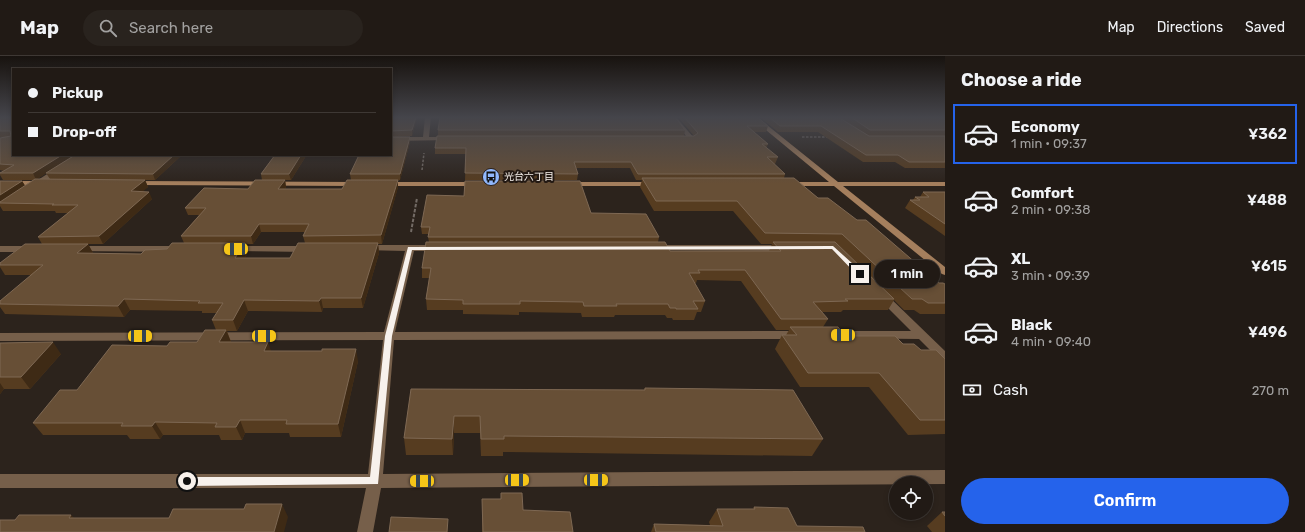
<!DOCTYPE html>
<html lang="en">
<head>
<meta charset="utf-8">
<style>
  :root { --surface:#211a15; --page:#29231e; --text:#f1f3f6; --muted:#a2a1a0; --line:#3e3834; --accent:#2563eb }
  body { margin:0; font-family:Rubik,"Noto Sans JP",sans-serif; background:var(--page); color:var(--text); height:100vh; display:flex; flex-direction:column; font-size:15px; white-space:nowrap }
  * { box-sizing:border-box; margin:0 }
  p { font-size:13px; color:var(--muted) }
  .icon { flex:none; width:22px; height:22px; fill:none; stroke:currentColor; stroke-width:2; stroke-linecap:round; stroke-linejoin:round }
  .map { position:relative; flex:1; overflow:hidden }
  .details { display:flex; flex-direction:column; background:var(--surface); width:360px }
  .details>* { flex:none }
  .top-card { position:absolute; left:12px; top:12px; width:380px; height:88px; border-radius:0px; box-shadow:0 2px 6px #0003,0 0 0 1px var(--line); display:grid; align-content:center; height:88px; padding:0 16px; background:var(--surface) }
  .fabs { position:absolute; left:889px; top:420px; display:grid; gap:8px }
  .fabs a { display:grid; place-items:center; width:44px; height:44px; border-radius:50%; background:var(--surface); box-shadow:0 2px 6px #0003,0 0 0 1px var(--line); font-size:20px }
  .end { position:absolute; width:18px; height:18px; margin:-9px; border:5px solid #f7f1ec; background:#111; box-shadow:0 0 0 2px #111 }
  .from { border-radius:50% }
  .bubble { position:absolute; height:28px; border-radius:14px; background:var(--surface); box-shadow:0 2px 6px #0003,0 0 0 1px var(--line); font-size:13px; font-weight:600; line-height:28px; text-align:center }
  .car { position:absolute; width:12px; height:24px; margin:-12px -6px; border-radius:5px; box-shadow:0 0 3px 1px #0007; background:linear-gradient(#f5c518 24%,#345 0 40%,#f5c518 0 76%,#345 0 86%,#f5c518 0) }
  .top-card b { display:flex; align-items:center; gap:14px; height:38px; font-size:15px }
  .top-card b+b { border-top:1px solid var(--line) }
  .top-card i { width:10px; height:10px; background:var(--text) }
  ul { padding:0; list-style:none }
  li { display:flex; align-items:center; gap:12px; height:60px; margin:0 8px 6px; padding:0 8px; border:2px solid transparent; border-radius:0px }
  li div { flex:1 }
  li b { display:block; font-size:15px }
  li em { font-style:normal; font-weight:600 }
  li.on { border-color:var(--accent) }
  li>.icon { width:36px; height:36px; stroke-width:1.5 }
  h2 { padding:0 16px; font-size:18px; line-height:48px }
  .pay { display:flex; align-items:center; gap:10px; height:44px; padding:0 16px; font-size:15px }
  .pay p { margin-inline-start:auto }
  .button { display:flex; gap:8px; margin-top:auto; padding:8px 16px }
  .button a { flex:1; height:46px; border-radius:24px; background:var(--accent); color:#fff; font-size:16px; font-weight:600; line-height:46px; text-align:center }
  header { display:flex; align-items:center; gap:24px; box-sizing:border-box; height:56px; padding:0 20px; background:var(--surface); border-bottom:1px solid var(--line) }
  header strong { font-size:19px }
  nav { display:flex; gap:22px; margin-inline-start:auto; font-size:14px }
  .search { width:280px; height:36px; background:var(--page); display:flex; align-items:center; gap:10px; box-sizing:border-box; padding:0 14px; border-radius:22px; color:var(--muted); font-size:15px }
  main { display:flex; flex:1; min-height:0 }
  .map>svg:first-child { display:block }
  .lines { fill:none; stroke-linecap:round; stroke-linejoin:round }
  .path-far1 { stroke:#736b65; stroke-width:1.5; stroke-dasharray:2.5 1.5; stroke-linecap:butt }
  .path { stroke:#736b65; stroke-width:2; stroke-dasharray:3.5 1.5; stroke-linecap:butt }
  .street { fill:#765f4a; fill-rule:evenodd }
  .secondary { fill:#a57f5d; fill-rule:evenodd }
  .wall { fill:#563c20; fill-rule:evenodd }
  .shaded-wall { fill:#3e2a15 }
  .building { fill:#674f36; stroke:#7e6853 }
  .route { fill:#f7f1ec }
  .labels { text-anchor:middle; dominant-baseline:central; stroke-width:4; stroke-linejoin:round; paint-order:stroke }
  .far-poi-label { font-size:10px; fill:#f7f1ec; stroke:#231913; text-anchor:start }
</style>
</head>
<body>
<header>
<strong>Map</strong>
<div class="search"><svg class="icon" aria-label="search" viewBox="0 0 24 24"><circle cx="10" cy="10" r="6"/><path d="M15 15l6 6"/></svg>Search here</div>
<nav><a>Map</a><a>Directions</a><a>Saved</a></nav>
</header>
<main>
<div class="map">
<svg width="945" height="476" viewBox="0 0 945 476">
  <rect width="100%" height="100%" fill="#2c231c"/>
  <g class="lines">
    <g class="path-far1">
      <polyline points="802,81 829,81"/>
      <polyline points="422,114 424,97"/>
    </g>
    <polyline class="path" points="411,176 417,142"/>
    <g class="street">
      <polygon points="425,61 431,61 429,81 449,81 452,83 451,84 391,85 391,81 423,81"/>
      <polygon points="670,61 676,61 694,82 694,84 681,84 681,82 687,81"/>
      <polygon points="77,99 84,99 36,133 30,133 30,129"/>
      <polygon points="366,189 438,189 442,192 438,195 414,195 395,276 800,275 804,276 806,279 804,282 800,283 394,284 383,418 945,414 945,428 381,432 373,476 357,476 366,432 0,432 0,418 368,418 383,284 0,285 0,277 384,276 405,195 363,194 362,192 363,190"/>
      <polygon points="656,189 784,189 788,192 784,195 653,194 652,192"/>
      <polygon points="0,190 32,190 36,193 32,196 0,196"/>
      <polygon points="78,190 180,190 184,193 180,196 75,195 74,193 75,191"/>
      <polygon points="234,190 308,190 312,193 308,196 231,195 230,193 231,191"/>
      <polygon points="882,237 886,238 945,295 945,306 941,305 919,283 828,282 826,279 828,276 832,275 911,275 878,242 877,240"/>
    </g>
    <g class="secondary">
      <polygon points="750,61 757,61 838,126 945,126 945,130 843,130 945,211 945,219 942,218 834,130 786,130 786,126 829,126"/>
      <polygon points="0,125 43,125 47,127 43,129 0,129"/>
      <polygon points="130,125 357,126 361,128 357,130 133,129 130,129"/>
      <polygon points="382,126 477,126 481,128 477,130 385,130 381,128"/>
      <polygon points="566,126 655,126 659,128 655,130 566,130"/>
    </g>
  </g>
  <g class="wall">
    <path d="M0,61h13v38h61l-37,24h13l-4,-6 29,-18h316v-38h26l-5,19 -21,1 19,5 -10,38h-2v7l-16,57h-4l1,9 -16,55h-40l-1,4 -74,-1 -11,20h-10l4,11 40,9 87,10 -17,76h-51l-1,-4h-44l-3,7h-21l-2,-5h-56l-3,4h-30l-3,-4h-84l-10,-12 44,-33 90,-44 30,-4 19,-12 -4,-10 5,-7h-15v-2l-72,-1 -6,7 -119,-3 -5,-7v-6l32,-26h-27l-5,-8v-4l42,-19 -4,-7 30,-24h-12l-1,-2h-52l-3,-5v-25h22l3,5 10,-6h-32l-3,-5v-2l4,-2 -4,-1v-32l9,-1h-9zM182,99l92,1 -13,18 1,6 -14,9 -63,19 3,7h11l-18,21 3,7 -17,6 -26,5 -48,-1 -5,-9h15l49,-45 -10,-8 6,-4 -3,-7h10zM306,100h53l-9,18 1,6 -9,9h-57l1,-2 -1,-7h6zM261,176h44l-2,4 2,7 -15,15h-45l3,-5 -3,-9h8z"/>
    <polygon points="678,61 757,61 768,70 766,76 754,76 768,88 766,92 778,101 775,108 774,108 785,118 784,122 818,142 939,227 945,228 945,258 920,258 914,254 904,254 894,244 888,254 843,254 841,256 822,256 828,263 823,271 846,280 903,288 945,303 945,378 908,379 869,331 800,331 775,293 782,279 786,279 789,274 776,274 741,225 697,224 696,227 695,227 705,245 701,256 697,256 694,264 673,264 672,262 667,262 665,259 615,259 614,261 582,261 581,257 519,256 519,259 463,258 463,254 427,254 426,243 429,222 422,222 422,212 429,186 428,181 429,178 422,178 421,171 591,157 659,181 658,186 670,195 769,195 772,188 761,188 733,155 654,155 640,131 642,124 636,124 630,112 576,112 578,118 577,124 465,124 466,98 435,98 435,92 694,80"/>
    <polygon points="760,61 838,61 869,80 945,80 945,112 905,112 895,106 863,106 818,76 778,76"/>
    <polygon points="839,61 945,61 945,80 867,80"/>
    <polygon points="438,74 685,74 684,80 438,80"/>
    <polygon points="923,136 945,136 945,180 905,152 910,144 913,144 915,141 920,141"/>
    <polygon points="0,287 61,298 30,333 4,333 0,338"/>
    <polygon points="645,332 823,383 812,400 503,396 503,400 481,400 480,377 454,377 453,399 406,399 404,382 411,333 644,334"/>
    <polygon points="501,437 523,454 573,476 482,476 482,443 501,443"/>
    <polygon points="754,451 797,470 651,476 654,468 710,469 709,466 717,453 753,453"/>
    <polygon points="942,456 945,456 945,476 932,476 927,470"/>
  </g>
  <g class="shaded-wall">
    <polygon points="416,61 417,61 412,80 412,74"/>
    <polygon points="410,81 410,86 400,124 400,118"/>
    <polygon points="62,99 74,99 36,124 33,117"/>
    <polygon points="174,99 182,99 155,124 153,118"/>
    <polygon points="301,99 306,99 306,100 291,124 289,118"/>
    <polygon points="145,124 148,131 135,143 131,135"/>
    <polygon points="285,124 286,131 280,141 278,133"/>
    <polygon points="398,124 398,131 382,188 381,179"/>
    <polygon points="22,125 26,131 0,147 0,139"/>
    <polygon points="149,136 152,143 103,188 99,180"/>
    <polygon points="259,168 261,176 253,188 251,180"/>
    <polygon points="245,187 248,197 239,212 235,202"/>
    <polygon points="378,187 379,197 363,252 361,242"/>
    <polygon points="88,188 93,197 77,197"/>
    <polygon points="321,242 323,252 322,256 319,245"/>
    <polygon points="124,243 130,254 124,261 118,250"/>
    <polygon points="244,244 248,255 237,275 233,264"/>
    <polygon points="226,274 231,286 219,286"/>
    <polygon points="53,286 61,298 30,333 21,321"/>
    <polygon points="268,286 272,298 264,295"/>
    <polygon points="356,293 358,305 341,381 338,368"/>
    <polygon points="0,327 4,333 0,338"/>
    <polygon points="454,360 454,377 453,399 452,383"/>
    <polygon points="240,364 245,377 242,384 236,371"/>
    <polygon points="155,366 163,379 160,383 152,370"/>
    <polygon points="282,448 288,461 284,476 274,476"/>
    <polygon points="71,459 84,472 69,462"/>
    <polygon points="448,463 448,476 447,476"/>
  </g>
  <g class="building">
    <polygon points="0,61 13,61 13,99 62,99 33,117 0,117 14,109 0,108 0,82 11,80 10,75 0,75"/>
    <polygon points="391,61 416,61 412,74 391,75"/>
    <polygon points="440,61 675,61 685,74 438,74"/>
    <polygon points="684,61 757,61 768,70 747,70 768,88 762,88 778,101 767,101 785,118 638,118 631,106 574,106 578,118 465,117 466,92 435,92 437,80 694,80 698,77"/>
    <polygon points="769,61 838,61 869,80 945,80 945,106 909,106 898,99 866,99 821,70 780,70"/>
    <polygon points="851,61 945,61 945,74 870,74"/>
    <polygon points="391,81 410,81 400,118 350,118 359,99 391,99"/>
    <polygon points="75,99 174,99 153,118 46,117"/>
    <polygon points="275,99 301,99 289,118 261,118"/>
    <polygon points="642,122 794,122 818,142 828,142 857,164 866,164 939,227 943,227 945,228 945,247 928,247 922,243 912,243 842,178 765,177 737,145 656,145"/>
    <polygon points="35,123 145,124 131,135 149,136 99,180 38,181 78,149 52,149 54,148 0,147 0,146"/>
    <polygon points="255,124 285,124 278,133 342,133 347,124 398,124 381,179 303,180 309,168 259,168 251,180 181,180 206,152 185,152 204,132 248,133"/>
    <polygon points="0,125 22,125 0,139"/>
    <polygon points="465,125 580,125 591,157 646,158 659,181 428,181 430,171 421,171 427,139 464,140"/>
    <polygon points="923,136 945,136 945,168 910,144 920,144 915,141 929,141"/>
    <polygon points="426,186 665,186 670,195 781,195 773,186 835,186 894,243 845,243 848,245 813,246 828,263 781,263 745,214 698,214 700,217 689,217 705,245 693,245 698,253 676,253 676,252 670,252 668,248 616,248 617,250 584,250 583,246 520,245 520,248 463,248 463,244 426,243 431,212 422,212"/>
    <polygon points="172,187 245,187 235,202 290,202 298,187 378,187 361,242 321,242 319,245 244,244 233,264 212,264 223,247 198,247 200,245 124,243 118,250 0,248 0,245 43,209 0,209 0,207 25,188 88,188 77,197 141,198 145,194 167,193"/>
    <polygon points="790,271 838,271 846,280 895,280 903,288 914,288 921,294 936,294 945,303 945,364 920,364 879,317 808,317 782,279 797,279"/>
    <polygon points="205,274 226,274 219,286 268,286 264,295 322,295 322,293 356,293 338,368 286,368 287,364 240,364 236,371 215,371 217,367 155,366 152,370 121,370 123,367 33,367 60,334 77,334 112,289 167,290 170,286 197,286"/>
    <polygon points="53,286 21,321 0,321 0,287"/>
    <polygon points="645,332 793,334 823,383 504,380 504,383 481,383 480,360 454,360 452,383 404,382 411,333 645,334"/>
    <polygon points="501,437 522,437 523,454 570,456 573,476 483,476 482,443 501,443"/>
    <polygon points="246,448 282,448 274,476 0,476 0,464 15,464 19,459 71,459 69,462 169,462 173,453 244,453"/>
    <polygon points="754,451 788,452 797,470 863,471 865,476 656,476 654,468 723,470 717,453 755,453"/>
    <polygon points="942,456 945,456 945,460"/>
    <polygon points="391,461 448,463 447,476 389,476"/>
  </g>
  <linearGradient id="sky" x2="0" y2="1"><stop stop-color="#18130f"/><stop offset="0.48" stop-color="#45454b"/><stop offset="1" stop-color="#45454b" stop-opacity="0"/></linearGradient>
  <rect width="945" height="128" fill="url(#sky)"/>
  <polygon class="route" points="833,190 863,217 863,220 858,220 832,193 412,194 392,280 378,428 187,430 183,425 187,421 370,421 385,280 408,191"/>
  <defs>
    <g id="bus-disc" transform="scale(0.9)"><circle r="9.5" fill="#91b8fd" stroke="#231913"/><path d="M-5-6H5V4H4V6H2V4H-2V6H-4V4H-5ZM-3.5-4V0h7V-4ZM-3.5 1.2v1.5H-2V1.2ZM2 1.2v1.5H3.5V1.2Z" fill="#111"/></g>
  </defs>
  <g fill-rule="evenodd">
    <use href="#bus-disc" x="491" y="121"/>
  </g>
  <g class="labels">
    <g class="far-poi-label">
      <text x="504" y="121">光台六丁目</text>
    </g>
  </g>
</svg>
<div class="fabs">
<a><svg class="icon" aria-label="locate" viewBox="0 0 24 24"><circle cx="12" cy="12" r="6"/><path d="M12 2v4M12 18v4M2 12h4M18 12h4"/></svg></a>
</div>
<i class="end from" style="left:187px;top:425px"></i>
<i class="end" style="left:860px;top:218px"></i>
<div class="bubble" style="left:874px;top:204px;width:66px">1 min</div>
<i class="car" style="left:236px;top:193px;rotate:270deg"></i>
<i class="car" style="left:843px;top:279px;rotate:270deg"></i>
<i class="car" style="left:140px;top:280px;rotate:90deg"></i>
<i class="car" style="left:264px;top:280px;rotate:90deg"></i>
<i class="car" style="left:517px;top:424px;rotate:90deg"></i>
<i class="car" style="left:596px;top:424px;rotate:90deg"></i>
<i class="car" style="left:422px;top:425px;rotate:270deg"></i>
<div class="top-card">
<b><i class="from"></i>Pickup</b>
<b><i></i>Drop-off</b>
</div>
</div>
<section class="details">
<h2>Choose a ride</h2>
<ul>
<li class="on"><svg class="icon" aria-label="car" viewBox="0 0 24 24"><path d="M5 17H2v-5l4-1 3-4h7l3 4 3 1v5h-3M9 17h6M6 11h13"/><circle cx="7" cy="17" r="2"/><circle cx="17" cy="17" r="2"/></svg><div><b>Economy</b><p>1 min · 09:37</p></div><em>¥362</em></li>
<li><svg class="icon" aria-label="car" viewBox="0 0 24 24"><path d="M5 17H2v-5l4-1 3-4h7l3 4 3 1v5h-3M9 17h6M6 11h13"/><circle cx="7" cy="17" r="2"/><circle cx="17" cy="17" r="2"/></svg><div><b>Comfort</b><p>2 min · 09:38</p></div><em>¥488</em></li>
<li><svg class="icon" aria-label="car" viewBox="0 0 24 24"><path d="M5 17H2v-5l4-1 3-4h7l3 4 3 1v5h-3M9 17h6M6 11h13"/><circle cx="7" cy="17" r="2"/><circle cx="17" cy="17" r="2"/></svg><div><b>XL</b><p>3 min · 09:39</p></div><em>¥615</em></li>
<li><svg class="icon" aria-label="car" viewBox="0 0 24 24"><path d="M5 17H2v-5l4-1 3-4h7l3 4 3 1v5h-3M9 17h6M6 11h13"/><circle cx="7" cy="17" r="2"/><circle cx="17" cy="17" r="2"/></svg><div><b>Black</b><p>4 min · 09:40</p></div><em>¥496</em></li>
</ul>
<div class="pay"><svg class="icon" aria-label="cash" viewBox="0 0 24 24"><path d="M3 7h18v10H3z"/><circle cx="12" cy="12" r="2"/></svg>Cash<p>270 m</p></div>
<div class="button"><a>Confirm</a></div>
</section>
</main>
</body>
</html>
